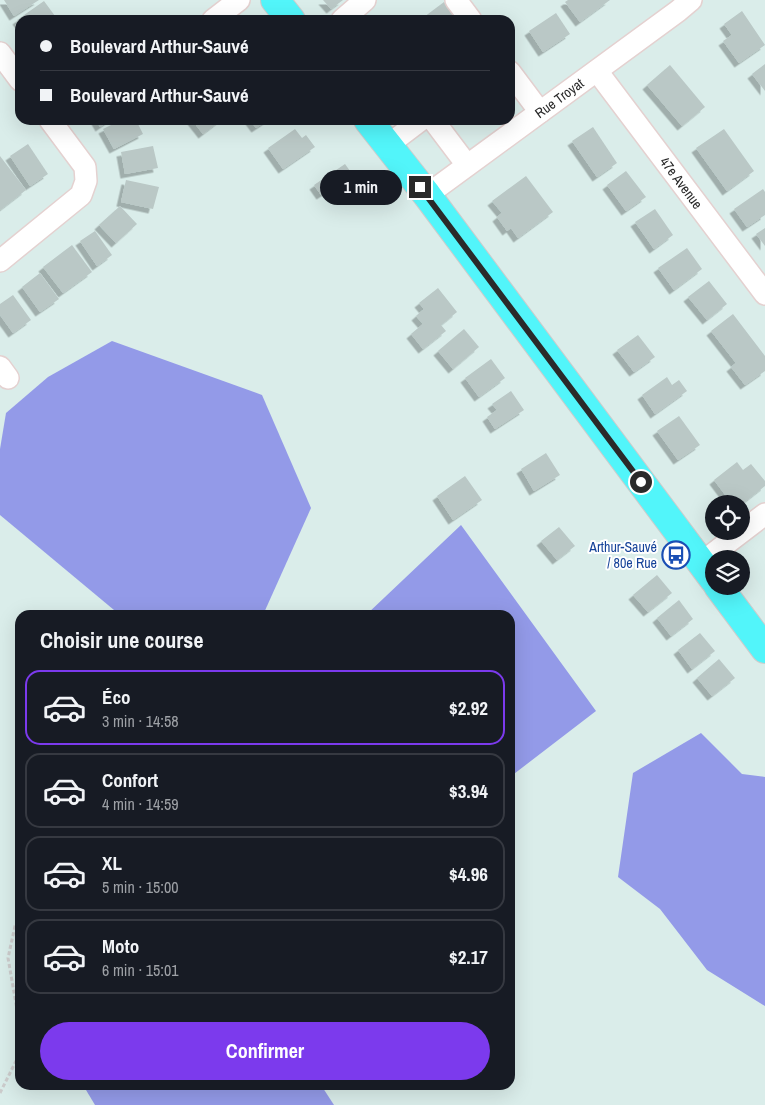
<!DOCTYPE html>
<html lang="fr">
<head>
<meta charset="utf-8">
<style>
  :root { --surface:#171b24; --page:#20242c; --text:#f1f3f6; --muted:#9ea1a6; --line:#363941; --accent:#7c3aed }
  body { margin:0; font-family:"Archivo Narrow",sans-serif; background:var(--page); color:var(--text); height:100vh; display:flex; flex-direction:column; font-size:19px; white-space:nowrap }
  * { box-sizing:border-box; margin:0 }
  p { font-size:16px; color:var(--muted) }
  .icon { flex:none; width:28px; height:28px; fill:none; stroke:currentColor; stroke-width:2; stroke-linecap:round; stroke-linejoin:round }
  .map { position:relative; flex:1; overflow:hidden }
  .sheet { position:absolute; left:15px; top:610px; width:500px; height:480px; display:flex; flex-direction:column; background:var(--surface); border-radius:15px; box-shadow:0 5px 20px #0002 }
  .sheet>* { flex:none }
  .guide { position:absolute; left:15px; top:15px; width:500px; height:110px; border-radius:15px; box-shadow:0 5px 20px #0002; display:grid; align-content:center; height:110px; padding:0 25px; background:var(--surface) }
  .controls { position:absolute; left:705px; top:495px; display:grid; gap:10px }
  .controls a { display:grid; place-items:center; width:45px; height:45px; border-radius:50%; background:var(--surface); box-shadow:0 5px 20px #0002; font-size:25px }
  .end { position:absolute; width:22px; height:22px; margin:-11px; border:6px solid #2a2a2a; background:#fff; box-shadow:0 0 0 2px #fff }
  .from { border-radius:50% }
  .bubble { position:absolute; height:35px; border-radius:18px; background:var(--surface); box-shadow:0 5px 20px #0002; font-size:16px; font-weight:700; line-height:35px; text-align:center }
  .guide b { display:flex; align-items:center; gap:18px; height:48px; font-size:19px }
  .guide b+b { border-top:1px solid var(--line) }
  .guide i { width:12px; height:12px; background:var(--text) }
  ul { padding:0; list-style:none }
  li { display:flex; align-items:center; gap:15px; height:75px; margin:0 10px 8px; padding:0 15px; border:2px solid var(--line); border-radius:15px }
  li div { flex:1 }
  li b { display:block; font-size:19px }
  li em { font-style:normal; font-weight:700 }
  li.active { border-color:var(--accent) }
  li>.icon { width:45px; height:45px; stroke-width:1.5 }
  h2 { padding:0 25px; font-size:22px; line-height:60px }
  .cta { display:flex; gap:10px; margin-top:auto; padding:10px 25px }
  .cta a { flex:1; height:58px; border-radius:30px; background:var(--accent); color:#fff; font-size:20px; font-weight:700; line-height:58px; text-align:center }
  .map>svg:first-child { display:block }
  .green { fill:#939ae8 }
  .building { fill:#bac8c6; filter:url(#shadow) }
  .lines { fill:none; stroke-linecap:round; stroke-linejoin:round }
  .minor-casing { stroke:#e4d1d0; stroke-width:24 }
  .major-casing { stroke:#ccc; stroke-width:30 }
  .path { stroke:#ccc; stroke-width:3; stroke-dasharray:4 2.5; stroke-linecap:butt }
  .minor { stroke:#fff; stroke-width:21 }
  .major { stroke:#52f5fa; stroke-width:28 }
  .route { stroke:#2a2a2a; stroke-width:6 }
  .labels { text-anchor:middle; dominant-baseline:central; stroke-width:4; stroke-linejoin:round; paint-order:stroke }
  .street-label { font-size:14px; fill:#2a2a2a; stroke:#fff }
  .transit-label { font-size:14px; fill:#164399; stroke:#fff; text-anchor:end }
</style>
</head>
<body>
<div class="map">
<svg width="765" height="1105" viewBox="0 0 765 1105">
  <defs>
    <filter id="shadow"><feDropShadow dx="-4.5" dy="4.5" stdDeviation="0" flood-color="#0004"/></filter>
  </defs>
  <rect width="100%" height="100%" fill="#daedea"/>
  <g class="green">
    <polygon points="112,341 262,395 311,508 263,615 120,615 0,515 0,449 6,413 48,377"/>
    <polygon points="461,525 596,711 510,777 510,615 366,615"/>
    <polygon points="701,733 742,774 765,777 765,1006 707,970 660,909 618,877 633,773"/>
    <polygon points="83,1085 321,1085 334,1105 95,1105"/>
  </g>
  <g class="building">
    <polygon points="4,0 39,0 14,16"/>
    <polygon points="323,0 343,0 331,9"/>
    <polygon points="568,0 610,0 580,22 565,2"/>
    <polygon points="44,1 55,16 49,20 20,20 20,24 17,20"/>
    <polygon points="444,2 458,20 420,20"/>
    <polygon points="742,11 765,45 739,63 723,41 732,35 724,24"/>
    <polygon points="556,13 570,34 543,52 529,31"/>
    <polygon points="765,64 765,91 752,74"/>
    <polygon points="670,65 705,107 682,126 647,85"/>
    <polygon points="96,120 110,120 100,127"/>
    <polygon points="121,120 136,120 143,134 114,149 103,129"/>
    <polygon points="192,120 221,120 203,134"/>
    <polygon points="250,120 268,120 256,128"/>
    <polygon points="593,127 617,163 597,177 572,141"/>
    <polygon points="295,129 302,138 306,135 315,147 283,169 268,148"/>
    <polygon points="724,129 754,171 727,191 696,148"/>
    <polygon points="28,144 48,174 30,186 10,156"/>
    <polygon points="153,146 158,168 125,174 121,152"/>
    <polygon points="0,156 26,190 0,210"/>
    <polygon points="345,164 358,182 335,198 329,190 321,195 314,185"/>
    <polygon points="626,171 646,197 626,211 607,185"/>
    <polygon points="526,176 553,212 518,238 511,228 507,231 497,217 502,213 492,201"/>
    <polygon points="126,180 159,187 153,209 121,202"/>
    <polygon points="763,189 765,192 765,215 747,227 734,209"/>
    <polygon points="120,206 137,224 116,243 99,225"/>
    <polygon points="655,209 673,235 654,249 635,222"/>
    <polygon points="765,228 765,246 756,234"/>
    <polygon points="95,231 112,255 97,266 80,241"/>
    <polygon points="72,245 92,272 63,293 43,267"/>
    <polygon points="687,248 702,269 674,290 658,268"/>
    <polygon points="40,273 59,299 40,312 22,287"/>
    <polygon points="709,281 727,304 707,320 688,297"/>
    <polygon points="438,288 457,312 441,325 446,331 423,349 411,334 423,324 416,316 424,309 419,303"/>
    <polygon points="13,295 31,320 13,333 0,315 0,304"/>
    <polygon points="733,314 765,356 765,371 745,385 731,367 736,363 711,331"/>
    <polygon points="464,329 479,347 453,369 438,351"/>
    <polygon points="638,335 655,357 634,372 617,350"/>
    <polygon points="491,359 505,378 479,397 465,378"/>
    <polygon points="667,377 672,385 679,380 687,391 655,414 642,395"/>
    <polygon points="511,391 524,410 495,429 487,417 497,410 492,404"/>
    <polygon points="679,416 700,445 678,460 657,431"/>
    <polygon points="546,453 560,475 534,491 521,469"/>
    <polygon points="737,462 743,470 751,464 765,481 765,486 742,504 732,504 714,480"/>
    <polygon points="465,476 482,500 453,520 437,496"/>
    <polygon points="559,527 575,546 557,560 541,541"/>
    <polygon points="657,575 672,593 648,612 633,595"/>
    <polygon points="679,600 693,619 671,636 657,618"/>
    <polygon points="700,633 715,651 692,669 678,650"/>
    <polygon points="719,659 735,678 712,696 697,678"/>
  </g>
  <g class="lines">
    <g class="minor-casing">
      <g id="minor">
        <polyline points="456,0 471,20"/>
        <polyline points="213,20 239,0"/>
        <polyline points="342,20 365,0"/>
        <polyline points="0,53 20,80"/>
        <path id="s1" d="M597,71l168,223"/>
        <polyline points="510,72 540,112"/>
        <polyline points="433,120 467,165"/>
        <polyline points="388,145 421,120"/>
        <path id="s2" d="M427,195l251,-184 13,-11"/>
        <polyline points="0,261 81,195 86,181 85,167 50,120"/>
        <polyline points="0,367 8,378"/>
        <polyline points="701,563 765,514"/>
      </g>
    </g>
    <g class="major-casing">
      <g id="major">
        <polyline points="275,0 291,20"/>
        <polyline points="368,120 427,195 714,580"/>
        <polyline points="718,586 765,649"/>
      </g>
    </g>
    <polyline class="path" points="0,1093 18,1057 18,1015 8,958 15,926 20,919"/>
    <use href="#minor" class="minor"/>
    <use href="#major" class="major"/>
  </g>
  <g class="lines">
    <polyline class="route" points="420,187 641,482"/>
  </g>
  <defs>
    <g id="bus-ring" transform="scale(1.4375)"><circle r="9.5" fill="#fff" stroke="#1a4fb4" stroke-width="1.5"/><path d="M-5-6H5V4H4V6H2V4H-2V6H-4V4H-5ZM-3.5-4V0h7V-4ZM-3.5 1.2v1.5H-2V1.2ZM2 1.2v1.5H3.5V1.2Z" fill="#1a4fb4"/></g>
  </defs>
  <g fill-rule="evenodd">
    <use href="#bus-ring" x="676" y="555"/>
  </g>
  <g class="labels">
    <g class="street-label">
      <text stroke="none"><textPath href="#s2" startOffset="164">Rue Troyat</textPath></text>
      <text stroke="none"><textPath href="#s1" startOffset="140">47e Avenue</textPath></text>
    </g>
    <g class="transit-label">
      <text x="657" y="547">Arthur-Sauvé<tspan x="657" dy="16">/ 80e Rue</tspan></text>
    </g>
  </g>
</svg>
<div class="controls">
<a><svg class="icon" aria-label="locate" viewBox="0 0 24 24"><circle cx="12" cy="12" r="6"/><path d="M12 2v4M12 18v4M2 12h4M18 12h4"/></svg></a>
<a><svg class="icon" aria-label="layers" viewBox="0 0 24 24"><path d="M12 4l9 5-9 5-9-5zM3 14l9 5 9-5"/></svg></a>
</div>
<i class="end from" style="left:641px;top:482px"></i>
<i class="end" style="left:420px;top:187px"></i>
<div class="bubble" style="left:320px;top:170px;width:82px">1 min</div>
<div class="guide">
<b><i class="from"></i>Boulevard Arthur-Sauvé</b>
<b><i></i>Boulevard Arthur-Sauvé</b>
</div>
<section class="sheet">
<h2>Choisir une course</h2>
<ul>
<li class="active"><svg class="icon" aria-label="car" viewBox="0 0 24 24"><path d="M5 17H2v-5l4-1 3-4h7l3 4 3 1v5h-3M9 17h6M6 11h13"/><circle cx="7" cy="17" r="2"/><circle cx="17" cy="17" r="2"/></svg><div><b>Éco</b><p>3 min · 14:58</p></div><em>$2.92</em></li>
<li><svg class="icon" aria-label="car" viewBox="0 0 24 24"><path d="M5 17H2v-5l4-1 3-4h7l3 4 3 1v5h-3M9 17h6M6 11h13"/><circle cx="7" cy="17" r="2"/><circle cx="17" cy="17" r="2"/></svg><div><b>Confort</b><p>4 min · 14:59</p></div><em>$3.94</em></li>
<li><svg class="icon" aria-label="car" viewBox="0 0 24 24"><path d="M5 17H2v-5l4-1 3-4h7l3 4 3 1v5h-3M9 17h6M6 11h13"/><circle cx="7" cy="17" r="2"/><circle cx="17" cy="17" r="2"/></svg><div><b>XL</b><p>5 min · 15:00</p></div><em>$4.96</em></li>
<li><svg class="icon" aria-label="car" viewBox="0 0 24 24"><path d="M5 17H2v-5l4-1 3-4h7l3 4 3 1v5h-3M9 17h6M6 11h13"/><circle cx="7" cy="17" r="2"/><circle cx="17" cy="17" r="2"/></svg><div><b>Moto</b><p>6 min · 15:01</p></div><em>$2.17</em></li>
</ul>
<div class="cta"><a>Confirmer</a></div>
</section>
</div>
</body>
</html>
